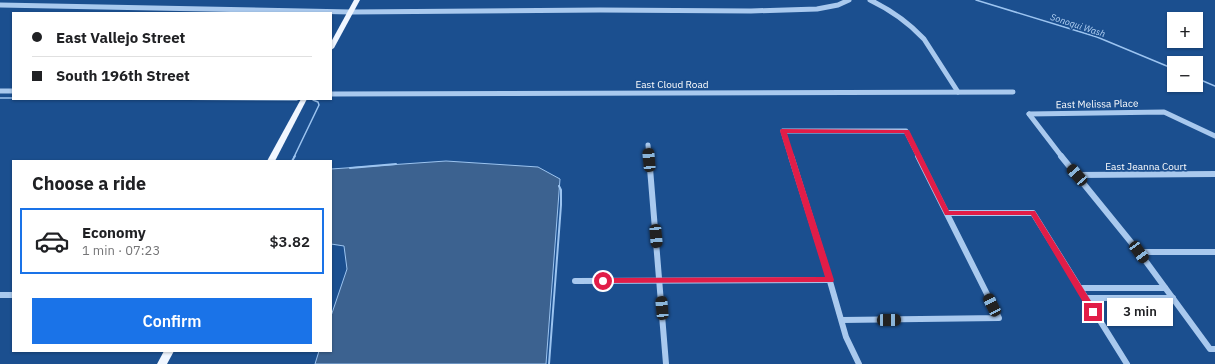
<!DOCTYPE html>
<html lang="en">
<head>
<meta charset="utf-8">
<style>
  :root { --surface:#fff; --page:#f6f6f6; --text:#202124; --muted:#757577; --line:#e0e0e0; --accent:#1a73e8 }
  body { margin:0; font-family:"IBM Plex Sans",sans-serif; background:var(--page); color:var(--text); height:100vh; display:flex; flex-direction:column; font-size:15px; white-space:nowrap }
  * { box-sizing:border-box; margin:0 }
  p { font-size:13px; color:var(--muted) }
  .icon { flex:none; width:22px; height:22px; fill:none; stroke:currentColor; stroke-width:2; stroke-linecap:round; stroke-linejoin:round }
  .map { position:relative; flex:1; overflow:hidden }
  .panel { position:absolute; left:12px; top:160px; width:320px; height:192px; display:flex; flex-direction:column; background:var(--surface); border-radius:0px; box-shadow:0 1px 3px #0004 }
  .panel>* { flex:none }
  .banner { position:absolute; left:12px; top:12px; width:320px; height:88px; border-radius:0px; box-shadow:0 1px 3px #0004; display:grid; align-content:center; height:88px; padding:0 20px; background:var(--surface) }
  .tools { position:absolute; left:1167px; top:12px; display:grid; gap:8px }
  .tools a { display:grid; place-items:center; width:36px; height:36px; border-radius:0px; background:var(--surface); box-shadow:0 1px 3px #0004; font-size:20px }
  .end { position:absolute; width:18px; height:18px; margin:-9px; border:5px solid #e11d48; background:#fff; box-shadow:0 0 0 2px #fff }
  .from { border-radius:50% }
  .bubble { position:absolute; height:28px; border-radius:0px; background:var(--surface); box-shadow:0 1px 3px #0004; font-size:13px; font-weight:600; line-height:28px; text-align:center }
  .car { position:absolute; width:12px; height:24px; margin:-12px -6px; border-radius:5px; box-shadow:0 0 3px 1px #0007; background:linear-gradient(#222 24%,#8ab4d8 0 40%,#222 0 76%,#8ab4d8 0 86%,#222 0) }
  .banner b { display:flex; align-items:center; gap:14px; height:38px; font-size:15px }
  .banner b+b { border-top:1px solid var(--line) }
  .banner i { width:10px; height:10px; background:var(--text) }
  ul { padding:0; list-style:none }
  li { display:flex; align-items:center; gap:12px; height:66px; margin:0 8px 6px; padding:0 12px; border:2px solid transparent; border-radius:0px }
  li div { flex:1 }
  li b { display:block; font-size:15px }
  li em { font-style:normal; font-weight:600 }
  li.on { border-color:var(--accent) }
  li>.icon { width:36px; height:36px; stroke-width:1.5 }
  h2 { padding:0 20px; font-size:18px; line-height:48px }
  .action { display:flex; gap:8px; margin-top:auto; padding:8px 20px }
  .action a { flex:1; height:46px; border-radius:0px; background:var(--accent); color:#fff; font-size:16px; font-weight:600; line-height:46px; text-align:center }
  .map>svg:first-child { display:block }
  .water { fill:#3c6290; stroke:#9cc4f0 }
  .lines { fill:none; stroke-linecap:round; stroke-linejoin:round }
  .stream-far1 { stroke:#9cc4f0; stroke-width:1.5 }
  .stream { stroke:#9cc4f0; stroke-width:2 }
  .minor-far1 { stroke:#a9c9ee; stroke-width:5 }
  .minor { stroke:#a9c9ee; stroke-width:6 }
  .major { fill:#f0f6ff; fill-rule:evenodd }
  .route { fill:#e11d48 }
  .labels { text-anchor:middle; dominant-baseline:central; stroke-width:3; stroke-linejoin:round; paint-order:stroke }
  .far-water-label { font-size:9px; font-style:italic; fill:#b5d3f5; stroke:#1b4f8f }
  .street-label { font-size:10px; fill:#fff; stroke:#1b4f8f }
</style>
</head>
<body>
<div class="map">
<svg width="1215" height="364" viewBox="0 0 1215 364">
  <rect width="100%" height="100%" fill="#1b4f8f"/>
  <polygon class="water" points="446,161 538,167 560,179 546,364 315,364 319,351 331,351 331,316 347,269 344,246 331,244 331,169"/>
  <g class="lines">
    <g class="stream-far1">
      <polyline points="976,0 1097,37 1174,69"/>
      <polyline points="1196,78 1215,86"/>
      <polyline points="0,98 13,98"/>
      <polyline points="154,99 297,100"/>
      <polyline points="294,157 319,105 318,102 313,100"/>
    </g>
    <g class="stream">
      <polyline points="292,161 295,156"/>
      <polyline points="350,168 396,164"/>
      <polyline points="549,364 561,205 561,190 559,186"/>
    </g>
    <g class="minor-far1">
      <path d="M870,0c21,10 38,22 54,39l34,53"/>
      <polyline points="0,5 351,12 600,10 751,11 817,9 838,5 849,0"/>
      <polyline points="0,91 13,91"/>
      <polyline points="331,94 1013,92"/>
      <polyline points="1029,114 1062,157"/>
      <polyline points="1029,114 1164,112 1215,136"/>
      <polyline points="648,145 649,157"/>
      <polyline points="791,157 783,131 906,131 919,157"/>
    </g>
    <g class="minor">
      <polyline points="649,156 666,364"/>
      <polyline points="791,156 825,264 846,337 859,364"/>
      <polyline points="1061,156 1139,252 1210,349 1215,349"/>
      <polyline points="1077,175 1215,174"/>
      <polyline points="947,213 1033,213 1127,364"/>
      <polyline points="1139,252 1215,252"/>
      <polyline points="575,281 830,280"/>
      <polyline points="1079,288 1165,288"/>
      <polyline points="0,295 13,295"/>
      <polyline points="1085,298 1173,298"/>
      <polyline points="842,320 999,318 918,156"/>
    </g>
    <g class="major">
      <polygon points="354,0 360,0 334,48 331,50 331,42"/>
      <polygon points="301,99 307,99 275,161 267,161"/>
      <polygon points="164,351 174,351 167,364 157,364"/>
    </g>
  </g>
  <polygon class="route" points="781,129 909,130 949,211 1035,211 1096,309 1096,314 1090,314 1031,215 945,215 904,133 787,133 834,280 833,282 601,283 599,281 603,278 825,277 780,131"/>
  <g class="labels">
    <g class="far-water-label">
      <text transform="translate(1078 25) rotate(18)">Sonoqui Wash</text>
    </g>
    <g class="street-label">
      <text x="672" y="84">East Cloud Road</text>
      <text transform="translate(1097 104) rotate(-1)">East Melissa Place</text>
      <text x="1146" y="166">East Jeanna Court</text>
    </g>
  </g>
</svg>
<div class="tools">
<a>+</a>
<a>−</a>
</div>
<i class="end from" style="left:603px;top:281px"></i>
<i class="end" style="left:1093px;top:312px"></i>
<div class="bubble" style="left:1107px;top:298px;width:66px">3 min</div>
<i class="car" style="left:649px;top:160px;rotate:355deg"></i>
<i class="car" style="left:1077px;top:175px;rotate:319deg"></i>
<i class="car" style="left:656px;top:236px;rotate:175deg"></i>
<i class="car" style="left:1139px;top:252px;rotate:144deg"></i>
<i class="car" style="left:992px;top:305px;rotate:334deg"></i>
<i class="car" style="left:662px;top:308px;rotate:355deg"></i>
<i class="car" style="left:889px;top:320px;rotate:89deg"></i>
<div class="banner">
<b><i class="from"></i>East Vallejo Street</b>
<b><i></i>South 196th Street</b>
</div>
<section class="panel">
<h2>Choose a ride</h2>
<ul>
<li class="on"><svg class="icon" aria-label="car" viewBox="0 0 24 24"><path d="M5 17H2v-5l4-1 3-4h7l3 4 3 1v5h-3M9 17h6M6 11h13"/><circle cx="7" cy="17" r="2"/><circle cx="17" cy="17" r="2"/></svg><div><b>Economy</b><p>1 min · 07:23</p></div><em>$3.82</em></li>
</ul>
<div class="action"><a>Confirm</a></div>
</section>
</div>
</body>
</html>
